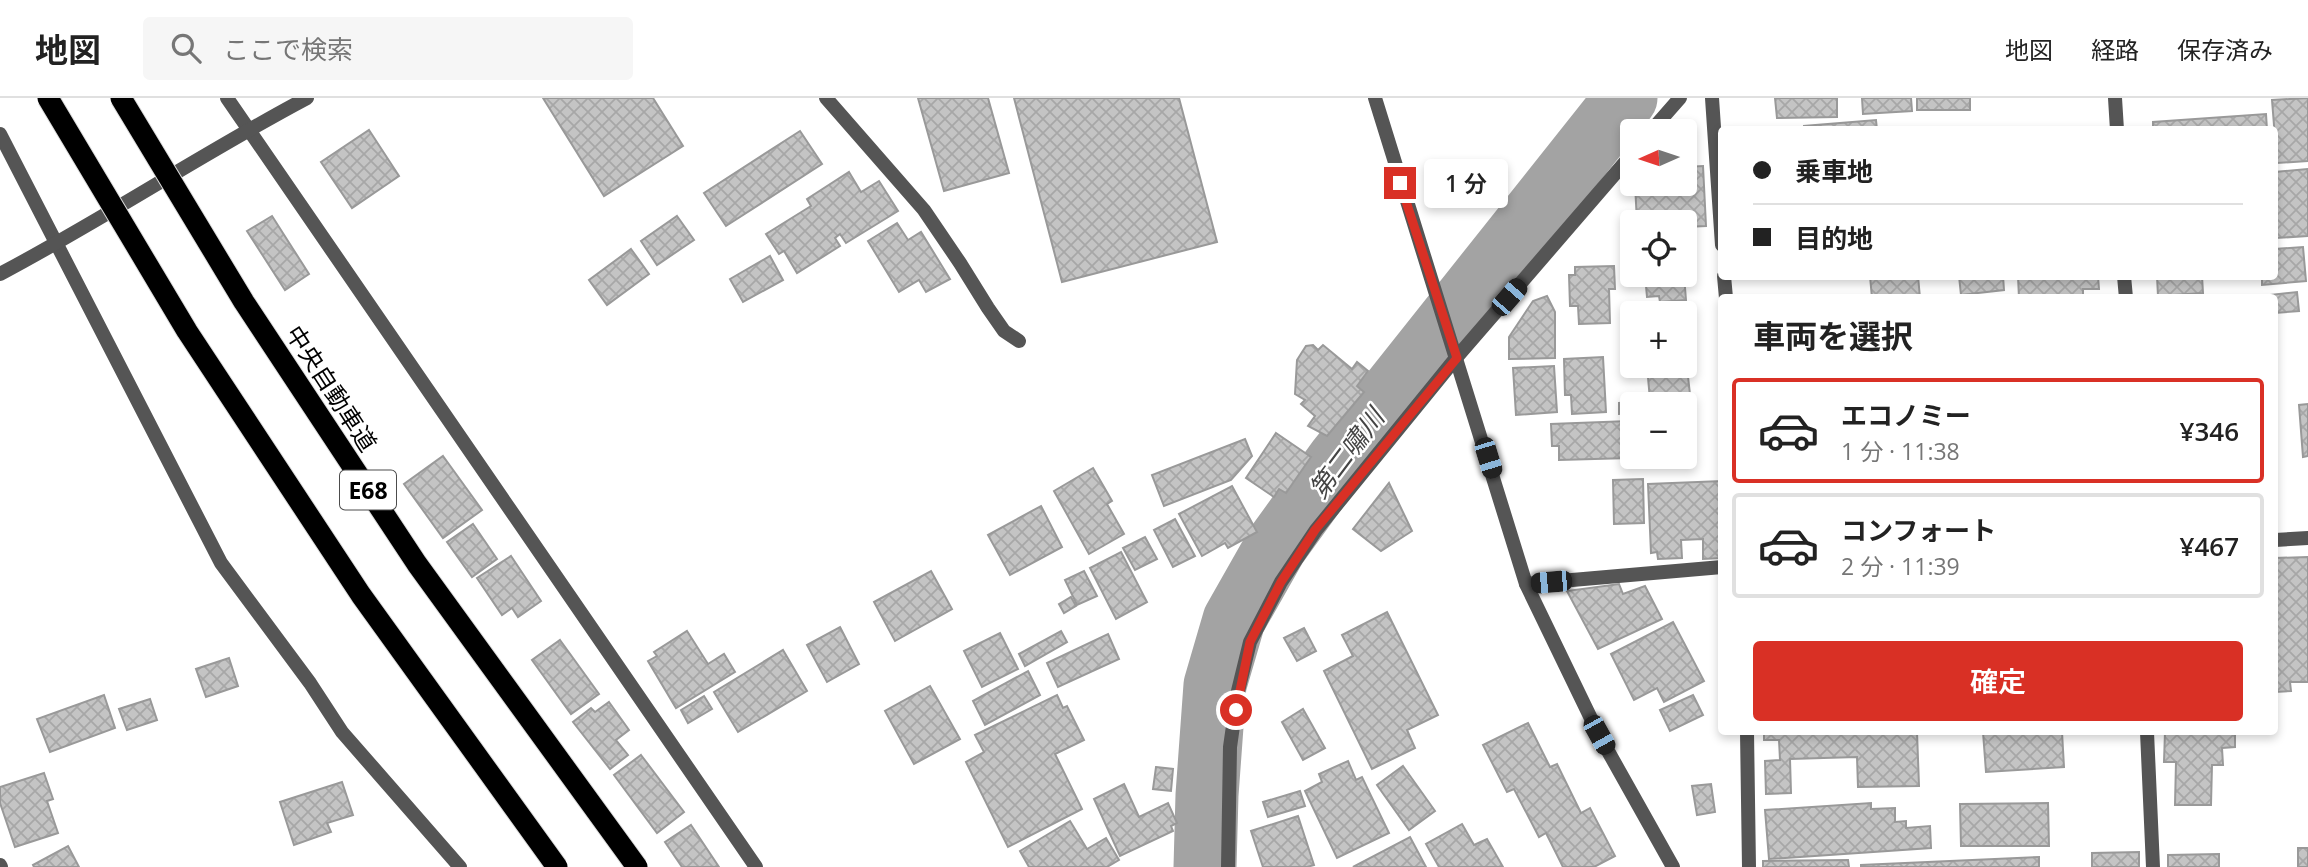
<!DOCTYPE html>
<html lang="ja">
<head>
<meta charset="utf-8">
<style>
  :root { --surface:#fff; --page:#f6f6f6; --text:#222; --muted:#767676; --line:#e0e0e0; --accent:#d93025 }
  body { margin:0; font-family:"Open Sans","Noto Sans JP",sans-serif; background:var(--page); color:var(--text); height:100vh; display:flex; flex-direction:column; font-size:26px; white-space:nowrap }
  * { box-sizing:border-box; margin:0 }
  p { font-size:23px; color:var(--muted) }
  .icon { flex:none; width:38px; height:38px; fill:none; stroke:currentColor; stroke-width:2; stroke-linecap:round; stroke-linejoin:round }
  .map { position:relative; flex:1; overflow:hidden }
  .side { position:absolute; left:1718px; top:196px; width:560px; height:441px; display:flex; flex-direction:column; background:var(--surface); border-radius:7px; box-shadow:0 4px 10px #0003 }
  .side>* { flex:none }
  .top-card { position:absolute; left:1718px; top:28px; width:560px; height:154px; border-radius:7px; box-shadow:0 4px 10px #0003; display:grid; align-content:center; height:154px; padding:0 35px; background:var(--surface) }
  .needle { width:46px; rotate:267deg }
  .fabs { position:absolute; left:1620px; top:21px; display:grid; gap:14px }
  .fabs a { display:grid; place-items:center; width:77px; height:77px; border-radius:7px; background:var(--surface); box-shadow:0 4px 10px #0003; font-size:35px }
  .end { position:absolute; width:32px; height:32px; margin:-16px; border:9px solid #d93025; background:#fff; box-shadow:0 0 0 4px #fff }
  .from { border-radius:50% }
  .bubble { position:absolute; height:49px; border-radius:7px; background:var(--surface); box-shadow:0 4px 10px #0003; font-size:23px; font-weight:600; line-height:49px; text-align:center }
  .car { position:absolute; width:21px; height:42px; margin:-21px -10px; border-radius:9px; box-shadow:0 0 5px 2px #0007; background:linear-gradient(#222 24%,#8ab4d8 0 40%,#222 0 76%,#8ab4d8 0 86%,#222 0) }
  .top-card b { display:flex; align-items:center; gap:24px; height:66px; font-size:26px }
  .top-card b+b { border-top:2px solid var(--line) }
  .top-card i { width:18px; height:18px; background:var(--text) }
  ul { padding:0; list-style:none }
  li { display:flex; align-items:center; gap:21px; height:105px; margin:0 14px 10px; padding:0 21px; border:4px solid var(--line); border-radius:7px }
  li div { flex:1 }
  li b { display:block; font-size:26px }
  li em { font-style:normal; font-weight:600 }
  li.current { border-color:var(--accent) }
  li>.icon { width:63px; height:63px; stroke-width:1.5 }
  h2 { padding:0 35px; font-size:32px; line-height:84px }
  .primary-button { display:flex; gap:14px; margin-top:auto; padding:14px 35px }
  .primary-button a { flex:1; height:80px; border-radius:7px; background:var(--accent); color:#fff; font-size:28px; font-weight:600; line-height:80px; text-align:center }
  header { display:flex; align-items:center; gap:42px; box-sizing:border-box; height:98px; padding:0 35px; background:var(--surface); border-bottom:2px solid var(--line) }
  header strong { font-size:33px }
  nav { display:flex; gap:38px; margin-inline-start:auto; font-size:24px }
  .search { width:490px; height:63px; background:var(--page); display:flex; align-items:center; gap:18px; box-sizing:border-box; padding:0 24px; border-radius:7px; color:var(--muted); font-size:26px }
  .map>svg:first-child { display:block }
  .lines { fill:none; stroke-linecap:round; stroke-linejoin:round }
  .river { stroke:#a3a3a3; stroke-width:63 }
  .building { fill:url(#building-cross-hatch); stroke:#999; stroke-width:2 }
  .minor { stroke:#555; stroke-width:14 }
  .tertiary { stroke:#555; stroke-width:14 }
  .motorway-bridge-casing { stroke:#dbdbdb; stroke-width:23; stroke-linecap:butt }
  .motorway-bridge { stroke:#000; stroke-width:21 }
  .route { stroke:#d93025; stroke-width:9 }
  .labels { text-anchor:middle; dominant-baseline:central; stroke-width:5; stroke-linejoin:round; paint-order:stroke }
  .shield { fill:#fff; stroke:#4c4c4c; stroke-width:2 }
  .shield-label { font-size:23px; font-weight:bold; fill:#000 }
  .street-label { font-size:24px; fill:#000; stroke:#fff }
  .water-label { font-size:26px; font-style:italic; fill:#444; stroke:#fff }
</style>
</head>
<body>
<header>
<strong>地図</strong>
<div class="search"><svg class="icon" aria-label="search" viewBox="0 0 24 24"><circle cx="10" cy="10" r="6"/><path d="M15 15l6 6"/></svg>ここで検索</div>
<nav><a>地図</a><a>経路</a><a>保存済み</a></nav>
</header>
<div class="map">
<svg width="2308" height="769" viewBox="0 0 2308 769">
  <defs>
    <pattern id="building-cross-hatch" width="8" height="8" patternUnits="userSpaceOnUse" patternTransform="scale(1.75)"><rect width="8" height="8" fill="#c4c4c4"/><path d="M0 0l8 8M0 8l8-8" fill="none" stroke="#a7a7a7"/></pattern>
  </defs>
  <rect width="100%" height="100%" fill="#fff"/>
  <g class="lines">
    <polyline class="river" points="1205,769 1207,697 1215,587 1234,522 1276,448 1339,361 1626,0"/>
  </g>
  <g class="building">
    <polygon points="543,0 653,0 683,48 604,98"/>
    <polygon points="918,0 988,0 1009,75 944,93"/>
    <polygon points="1014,0 1179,0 1217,144 1062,184"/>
    <polygon points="1775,0 1837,0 1837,19 1777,20"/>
    <polygon points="1862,0 1911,0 1912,13 1863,16"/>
    <rect x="1917" y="0" width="53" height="12"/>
    <polygon points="2308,0 2308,63 2277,65 2272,2"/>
    <polygon points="2266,16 2267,32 2153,32 2153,24"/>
    <polygon points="1876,22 1877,32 1804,32 1804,28"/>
    <polygon points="369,32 399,78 352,110 321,64"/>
    <polygon points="800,33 822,66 726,128 704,95"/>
    <polygon points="1703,68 1706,128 1685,129 1685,124 1637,124 1635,86 1685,86 1685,69"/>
    <polygon points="2308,71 2308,138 2276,140 2275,74"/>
    <polygon points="849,74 861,94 879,83 898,113 846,145 840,136 835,140 840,148 797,175 784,153 779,156 766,136 811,108 807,101"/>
    <polygon points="272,118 309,176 285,192 247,133"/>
    <polygon points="677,118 694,142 657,167 641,143"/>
    <polygon points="897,125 908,142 921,134 950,181 926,194 919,182 899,194 868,143"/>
    <polygon points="2303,149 2306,183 2262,187 2262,178 2275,178 2275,151"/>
    <polygon points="631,151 649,176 607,207 589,182"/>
    <polygon points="770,158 783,182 743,204 730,181"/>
    <polygon points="1614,168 1615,191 1609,191 1610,225 1579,226 1578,208 1570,208 1569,177 1575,177 1575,169"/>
    <polygon points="1645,177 1684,177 1686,202 1660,204 1659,198 1647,199"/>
    <polygon points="1870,178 1918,178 1920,200 1872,200"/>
    <polygon points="1959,178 2003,178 2004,192 1961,197"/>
    <polygon points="2018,178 2098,178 2099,191 2083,191 2083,200 2019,200"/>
    <polygon points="2157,178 2202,178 2203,195 2158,198"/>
    <polygon points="2297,194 2299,213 2275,215 2275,200 2261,200 2260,198"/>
    <polygon points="1547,198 1555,214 1555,260 1509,261 1509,239 1533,203"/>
    <polygon points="1313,247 1318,252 1323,247 1352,271 1357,264 1368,273 1357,288 1364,294 1327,338 1308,328 1315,318 1301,306 1305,302 1295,296 1297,262 1306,248"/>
    <polygon points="1685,252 1691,305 1661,306 1660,301 1650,302 1647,268 1685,268"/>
    <polygon points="1603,259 1606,314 1572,316 1571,297 1565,297 1564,261"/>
    <polygon points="1554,268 1557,314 1516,317 1513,270"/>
    <polygon points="1636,304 1633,306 1633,315 1619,316 1619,305"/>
    <polygon points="2308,306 2308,358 2303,359 2299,307"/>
    <polygon points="1629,323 1630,360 1559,362 1559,348 1552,348 1551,326"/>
    <polygon points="1276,335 1311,359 1286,395 1279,391 1274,399 1246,380"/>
    <polygon points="1245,341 1252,358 1231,382 1164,408 1152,377"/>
    <polygon points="443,358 482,412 443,440 404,386"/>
    <polygon points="1093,370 1112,403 1107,406 1124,436 1089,456 1054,393"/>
    <polygon points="1643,381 1644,425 1614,426 1613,382"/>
    <polygon points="1722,383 1722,460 1703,461 1703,441 1681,442 1682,460 1658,461 1657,454 1651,455 1648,386"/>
    <polygon points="1389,385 1412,433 1381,453 1353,431"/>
    <polygon points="1232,388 1257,434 1228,450 1225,445 1202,458 1179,416"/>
    <polygon points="1041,408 1062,449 1010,477 988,437"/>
    <polygon points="1175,421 1195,458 1173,469 1154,432"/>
    <polygon points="473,426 497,461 472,479 447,444"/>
    <polygon points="1145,439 1157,461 1135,472 1123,450"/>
    <polygon points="1121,454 1147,504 1116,521 1090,470"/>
    <polygon points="511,458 541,503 518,519 512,510 502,517 477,480"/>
    <polygon points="2308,459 2308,584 2290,584 2291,593 2275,594 2275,460"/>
    <polygon points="931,473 952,511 895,543 874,504"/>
    <polygon points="1084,473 1097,498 1077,507 1065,482"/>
    <polygon points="1619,486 1623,496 1645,488 1662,521 1598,551 1567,493"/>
    <polygon points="1071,499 1076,508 1064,515 1059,506"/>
    <polygon points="1387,514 1438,617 1407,632 1415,650 1372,671 1324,573 1353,558 1342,537"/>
    <polygon points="1673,524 1704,583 1664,604 1657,590 1634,602 1611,556"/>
    <polygon points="840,529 859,566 827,584 807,547"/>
    <polygon points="1304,530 1316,553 1297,563 1284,540"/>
    <polygon points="687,533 708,566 724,556 735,574 676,610 648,563 657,558 654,554"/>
    <polygon points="1061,533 1067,544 1025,568 1019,556"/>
    <polygon points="1000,535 1018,571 982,589 964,553"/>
    <polygon points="1108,536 1119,561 1058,589 1047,565"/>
    <polygon points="560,542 599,596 571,616 532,562"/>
    <polygon points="783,552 807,593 738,634 714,594"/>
    <polygon points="229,560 238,588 206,599 196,571"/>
    <polygon points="1028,573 1040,597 985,627 973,603"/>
    <polygon points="930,588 960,641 914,666 885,613"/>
    <polygon points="104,597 115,630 50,654 37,621"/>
    <polygon points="1057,597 1063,610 1067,608 1084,642 1055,656 1082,711 1008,749 966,664 984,654 975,637"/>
    <polygon points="1693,597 1703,617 1670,633 1660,612"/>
    <polygon points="704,598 712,611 688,625 681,612"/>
    <polygon points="150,601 157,622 127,632 119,611"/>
    <polygon points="609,604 629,632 616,642 628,657 610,671 573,624 591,610 595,614"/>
    <polygon points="1303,611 1325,650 1303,662 1282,624"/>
    <polygon points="1528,625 1550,669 1557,666 1581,715 1590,710 1615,758 1594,769 1563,769 1546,735 1539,739 1514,691 1507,694 1483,647"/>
    <polygon points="1764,634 1917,634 1919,688 1858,689 1857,659 1790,661 1791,695 1766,696 1765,663 1780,662 1779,642 1764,642"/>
    <polygon points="1983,634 2062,634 2064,669 1986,674"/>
    <polygon points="2165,634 2235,634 2235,649 2222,650 2223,667 2212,667 2211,707 2175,707 2176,664 2164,664"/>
    <polygon points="641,657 684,714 657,735 614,677"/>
    <polygon points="1348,663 1356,682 1362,679 1389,735 1337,760 1305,693 1322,684 1319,676"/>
    <polygon points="1403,668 1435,713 1409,732 1377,687"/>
    <polygon points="1156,669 1173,671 1171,693 1153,691"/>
    <polygon points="44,675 53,701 47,703 58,735 15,749 0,705 0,689"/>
    <polygon points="342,684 353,717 327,725 331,734 294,747 280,704"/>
    <polygon points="1124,686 1139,719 1168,705 1177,725 1171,728 1173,733 1120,758 1094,701"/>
    <polygon points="1711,686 1715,714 1697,717 1692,688"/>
    <polygon points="1300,693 1305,708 1268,719 1263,704"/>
    <polygon points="1871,705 1871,711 1895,710 1895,724 1906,723 1906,730 1930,728 1931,750 1769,761 1765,712"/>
    <polygon points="2048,705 2049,748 1961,748 1960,706"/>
    <polygon points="1298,718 1314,767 1307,769 1263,769 1251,733"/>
    <polygon points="1070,723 1087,751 1106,740 1119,762 1107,769 1029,769 1020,753"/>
    <polygon points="1462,726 1474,747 1487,741 1503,769 1439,769 1426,746"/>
    <polygon points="691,727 719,769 682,769 665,744"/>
    <polygon points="1410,739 1426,769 1353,769"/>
    <polygon points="68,748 79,769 34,769 33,767"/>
    <rect x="2298" y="750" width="10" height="19"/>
    <polygon points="2139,754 2139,769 2092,769 2092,755"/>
    <polygon points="2219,756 2219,769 2168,769 2168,757"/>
    <polygon points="2039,759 2039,769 1861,769 1861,767"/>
    <polygon points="1848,762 1849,769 1763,769 1763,763"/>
  </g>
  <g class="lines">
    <g class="minor">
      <polyline points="227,0 756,769"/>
      <polyline points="826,0 924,112 960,165 988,210 1004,233 1019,243"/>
      <polyline points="1712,0 1722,147"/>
      <polyline points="2115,0 2117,32"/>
      <polyline points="1651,33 1680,0"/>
      <polyline points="0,36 221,465 310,585 342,634 460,769"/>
      <polyline points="1724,178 1726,200"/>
      <polyline points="2124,178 2126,200"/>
      <polyline points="2275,442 2308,440"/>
      <polyline points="1526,486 1722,469"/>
      <polyline points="1747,634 1749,769"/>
      <polyline points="2147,634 2153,769"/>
      <polyline points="0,767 1,769"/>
      <polyline points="1228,769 1230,649 1238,593 1250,544 1281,484 1316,432 1456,260 1633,55"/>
    </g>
    <g class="tertiary">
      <polyline points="1375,0 1526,486 1599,637 1673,769"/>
      <path d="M0,176c104,-55 203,-121 307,-176"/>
    </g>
    <g class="motorway-bridge-casing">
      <g id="motorway-bridge">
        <polyline points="48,0 187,233 361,497 557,769"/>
        <polyline points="121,0 244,204 417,466 637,769"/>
      </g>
    </g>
    <use href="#motorway-bridge" class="motorway-bridge"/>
  </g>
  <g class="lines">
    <polyline class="route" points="1236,612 1250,544 1281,484 1315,432 1457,260 1400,85"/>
  </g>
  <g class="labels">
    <rect class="shield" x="340" y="372.5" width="56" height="39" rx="5"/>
    <g class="shield-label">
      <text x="368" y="392">E68</text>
    </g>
    <g class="street-label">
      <text transform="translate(332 290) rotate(57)">中央自動車道</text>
    </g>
    <g class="water-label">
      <text transform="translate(1346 355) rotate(-53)">第二嘯川</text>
    </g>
  </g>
</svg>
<div class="fabs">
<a><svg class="needle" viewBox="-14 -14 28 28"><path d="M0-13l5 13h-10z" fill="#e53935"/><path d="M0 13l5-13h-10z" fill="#767676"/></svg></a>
<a><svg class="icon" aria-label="locate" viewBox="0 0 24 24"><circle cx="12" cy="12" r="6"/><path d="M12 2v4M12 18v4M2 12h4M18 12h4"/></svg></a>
<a>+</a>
<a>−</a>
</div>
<i class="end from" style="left:1236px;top:612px"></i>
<i class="end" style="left:1400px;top:85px"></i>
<div class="bubble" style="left:1424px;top:61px;width:84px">1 分</div>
<i class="car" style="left:1509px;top:199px;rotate:41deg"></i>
<i class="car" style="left:1488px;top:360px;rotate:163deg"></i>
<i class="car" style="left:1551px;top:484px;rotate:265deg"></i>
<i class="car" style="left:1599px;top:637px;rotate:151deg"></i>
<div class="top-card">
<b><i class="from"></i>乗車地</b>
<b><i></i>目的地</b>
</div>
<section class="side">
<h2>車両を選択</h2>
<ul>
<li class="current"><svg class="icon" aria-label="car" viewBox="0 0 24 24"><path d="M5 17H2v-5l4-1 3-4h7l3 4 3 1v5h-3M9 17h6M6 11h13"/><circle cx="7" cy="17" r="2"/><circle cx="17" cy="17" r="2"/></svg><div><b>エコノミー</b><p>1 分 · 11:38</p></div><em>¥346</em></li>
<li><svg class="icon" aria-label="car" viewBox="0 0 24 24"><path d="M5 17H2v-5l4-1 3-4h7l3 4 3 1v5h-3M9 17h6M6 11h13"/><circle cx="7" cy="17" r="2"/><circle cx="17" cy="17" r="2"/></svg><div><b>コンフォート</b><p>2 分 · 11:39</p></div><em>¥467</em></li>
</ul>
<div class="primary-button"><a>確定</a></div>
</section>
</div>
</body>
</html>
